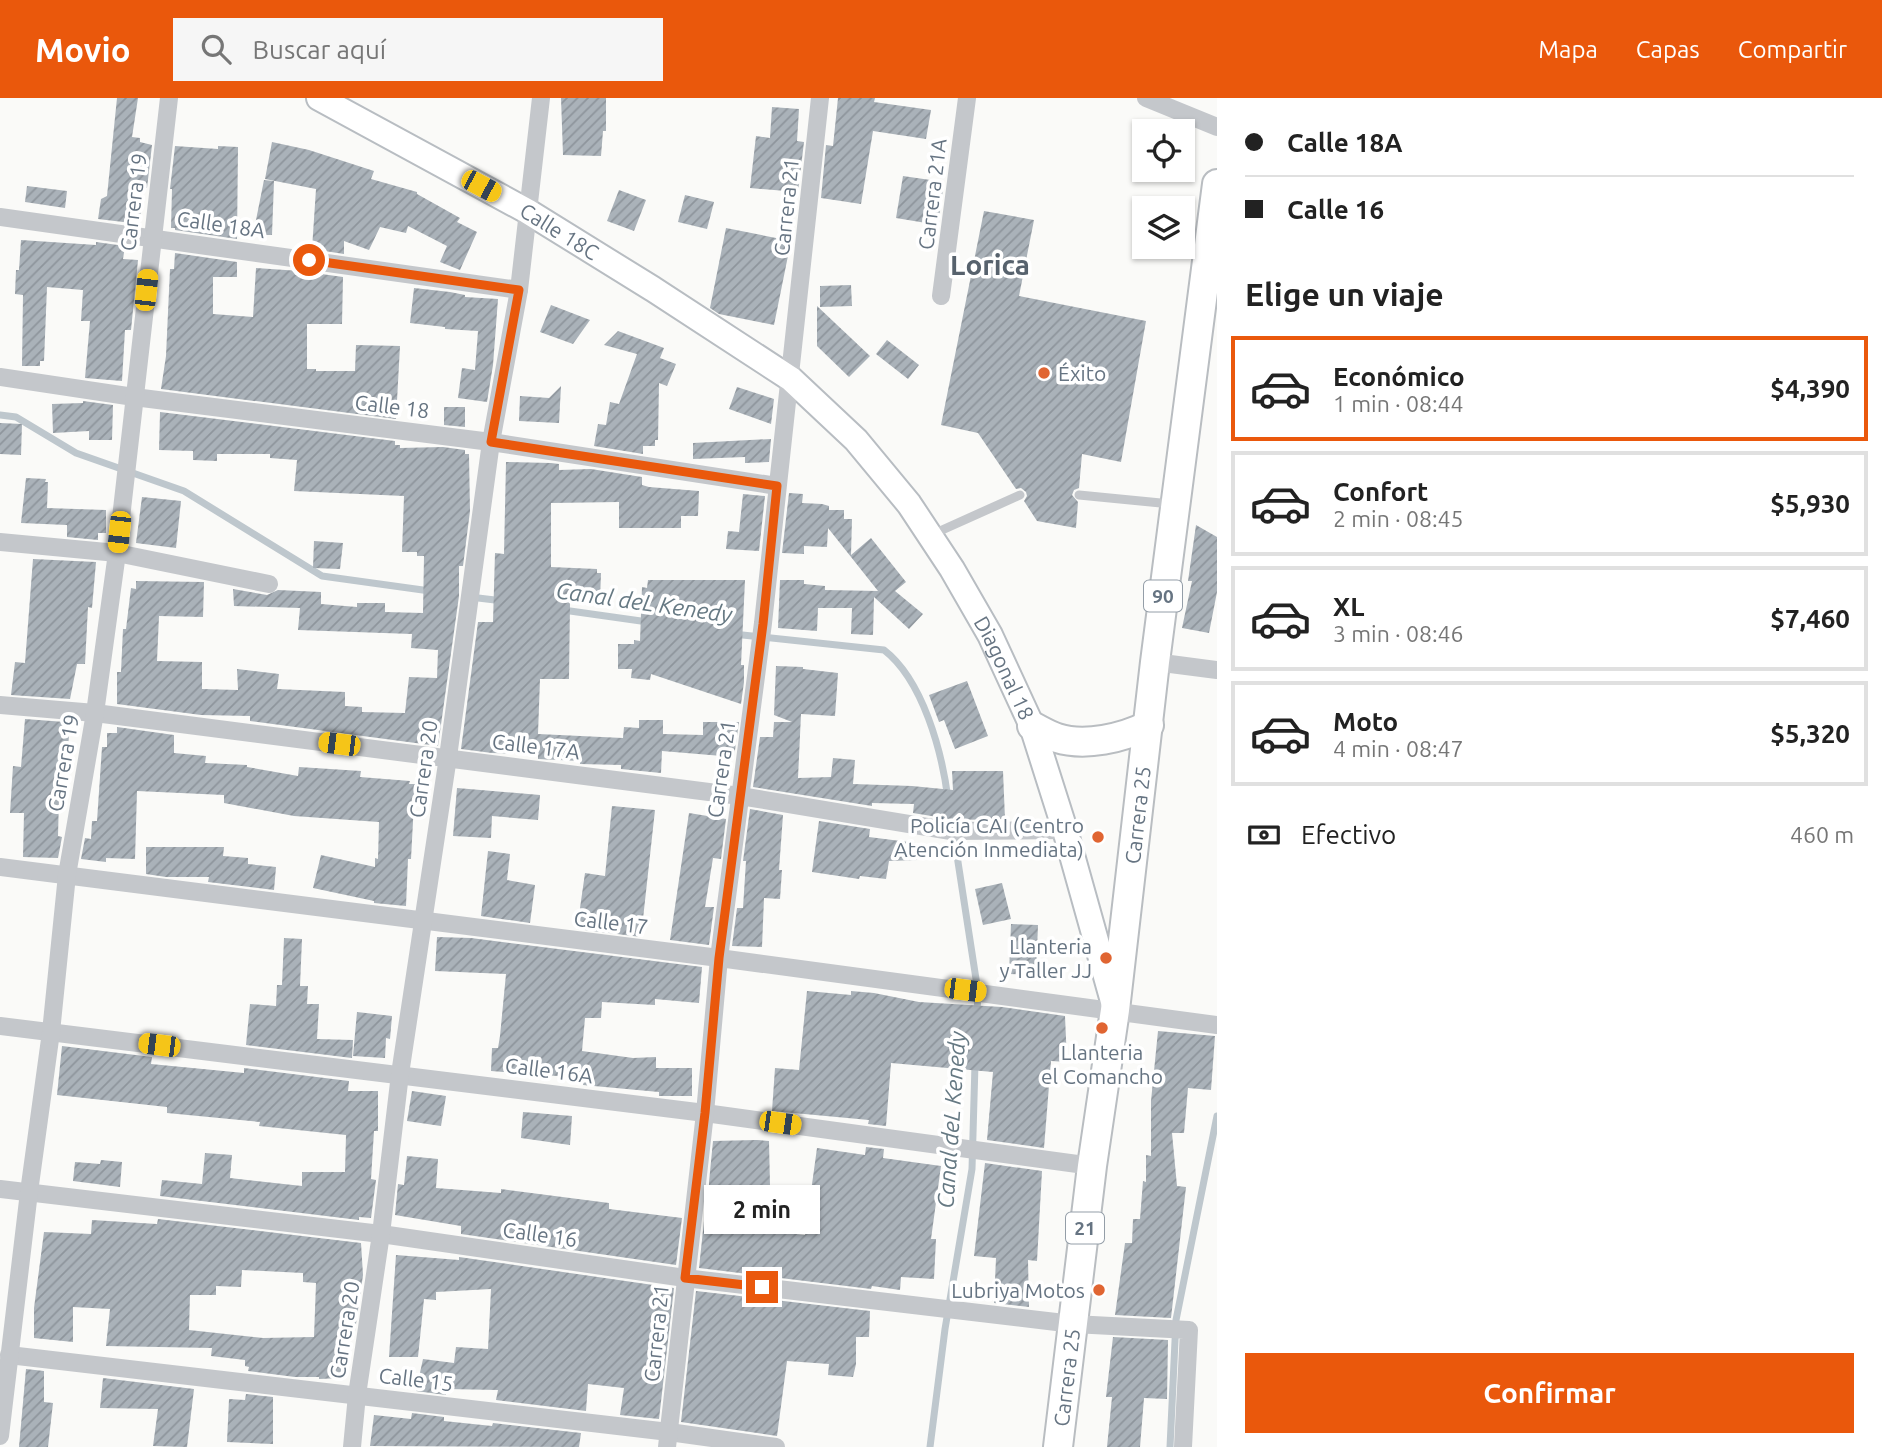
<!DOCTYPE html>
<html lang="es">
<head>
<meta charset="utf-8">
<style>
  :root { --surface:#fff; --page:#f6f6f6; --text:#222; --muted:#767676; --line:#e0e0e0; --accent:#ea580c }
  body { margin:0; font-family:Ubuntu,sans-serif; background:var(--page); color:var(--text); height:100vh; display:flex; flex-direction:column; font-size:26px; white-space:nowrap }
  * { box-sizing:border-box; margin:0 }
  p { font-size:23px; color:var(--muted) }
  .icon { flex:none; width:38px; height:38px; fill:none; stroke:currentColor; stroke-width:2; stroke-linecap:round; stroke-linejoin:round }
  .map { position:relative; flex:1; overflow:hidden }
  .sheet { display:flex; flex-direction:column; background:var(--surface); width:665px }
  .sheet>* { flex:none }
  .guide { display:grid; align-content:center; height:154px; padding:0 28px; background:var(--surface) }
  .fabs { position:absolute; left:1132px; top:21px; display:grid; gap:14px }
  .fabs a { display:grid; place-items:center; width:63px; height:63px; border-radius:0px; background:var(--surface); box-shadow:0 2px 5px #0004; font-size:35px }
  .end { position:absolute; width:32px; height:32px; margin:-16px; border:9px solid #ea580c; background:#fff; box-shadow:0 0 0 4px #fff }
  .from { border-radius:50% }
  .bubble { position:absolute; height:49px; border-radius:0px; background:var(--surface); box-shadow:0 2px 5px #0004; font-size:23px; font-weight:700; line-height:49px; text-align:center }
  .car { position:absolute; width:21px; height:42px; margin:-21px -10px; border-radius:9px; box-shadow:0 0 5px 2px #0007; background:linear-gradient(#f5c518 24%,#345 0 40%,#f5c518 0 76%,#345 0 86%,#f5c518 0) }
  .guide b { display:flex; align-items:center; gap:24px; height:66px; font-size:26px }
  .guide b+b { border-top:2px solid var(--line) }
  .guide i { width:18px; height:18px; background:var(--text) }
  ul { padding:0; list-style:none }
  li { display:flex; align-items:center; gap:21px; height:105px; margin:0 14px 10px; padding:0 14px; border:4px solid var(--line); border-radius:0px }
  li div { flex:1 }
  li b { display:block; font-size:26px }
  li em { font-style:normal; font-weight:700 }
  li.selected { border-color:var(--accent) }
  li>.icon { width:63px; height:63px; stroke-width:1.5 }
  h2 { padding:0 28px; font-size:32px; line-height:84px }
  .pay { display:flex; align-items:center; gap:18px; height:77px; padding:0 28px; font-size:26px }
  .pay p { margin-inline-start:auto }
  .primary-button { display:flex; gap:14px; margin-top:auto; padding:14px 28px }
  .primary-button a { flex:1; height:80px; border-radius:0px; background:var(--accent); color:#fff; font-size:28px; font-weight:700; line-height:80px; text-align:center }
  header { display:flex; align-items:center; gap:42px; box-sizing:border-box; height:98px; padding:0 35px; background:var(--accent); color:#fff }
  header strong { font-size:33px }
  nav { display:flex; gap:38px; margin-inline-start:auto; font-size:24px }
  .search { width:490px; height:63px; background:var(--page); display:flex; align-items:center; gap:18px; box-sizing:border-box; padding:0 24px; border-radius:0px; color:var(--muted); font-size:26px }
  main { display:flex; flex:1; min-height:0 }
  .map>svg:first-child { display:block }
  .lines { fill:none; stroke-linecap:round; stroke-linejoin:round }
  .stream { stroke:#bec7cd; stroke-width:7 }
  .building { fill:url(#building-hatch); fill-rule:evenodd }
  .secondary-casing { stroke:#b8bdc2; stroke-width:28 }
  .primary-casing { stroke:#b9bdc1; stroke-width:32 }
  .lane { stroke:#c4c7cb; stroke-width:9 }
  .street { stroke:#c4c7cb; stroke-width:18 }
  .secondary { stroke:#fff; stroke-width:24 }
  .primary { stroke:#fff; stroke-width:28 }
  .route { stroke:#ea580c; stroke-width:9 }
  .poi-dot { fill:#e06532; stroke:#fff; stroke-width:2.5 }
  .labels { text-anchor:middle; dominant-baseline:central; stroke-width:7; stroke-linejoin:round; paint-order:stroke }
  .shield { fill:#fff; stroke:#949ea8; stroke-width:2 }
  .shield-label { font-size:19px; font-weight:bold; fill:#667482 }
  .street-label { font-size:21px; fill:#667482; stroke:#fff }
  .poi-label { font-size:21px; fill:#667482; stroke:#fff; text-anchor:end }
  .water-label { font-size:23px; font-style:italic; fill:#667983; stroke:#fff }
  .district-label { font-size:28px; font-weight:bold; fill:#57626d; stroke:#fff }
</style>
</head>
<body>
<header>
<strong>Movio</strong>
<div class="search"><svg class="icon" aria-label="search" viewBox="0 0 24 24"><circle cx="10" cy="10" r="6"/><path d="M15 15l6 6"/></svg>Buscar aquí</div>
<nav><a>Mapa</a><a>Capas</a><a>Compartir</a></nav>
</header>
<main>
<div class="map">
<svg width="1217" height="1349" viewBox="0 0 1217 1349">
  <defs>
    <pattern id="building-hatch" width="6" height="6" patternUnits="userSpaceOnUse" patternTransform="scale(1.75)"><rect width="6" height="6" fill="#aab2b9"/><path d="M-1 1l2-2M0 6l6-6M5 7l2-2" fill="none" stroke="#8e959c"/></pattern>
  </defs>
  <rect width="100%" height="100%" fill="#fafaf8"/>
  <g class="lines">
    <g class="stream">
      <polyline points="0,317 16,319 76,355 184,393 322,478 430,493"/>
      <polyline points="470,499 503,503"/>
      <polyline points="563,512 648,524"/>
      <path d="M733,536l151,16c39,30 58,102 64,149"/>
      <polyline points="950,712 978,894 977,915"/>
      <polyline points="930,1349 945,1231 972,1071 975,966"/>
      <polyline points="1170,1349 1176,1222 1217,1018"/>
    </g>
  </g>
  <g class="building">
    <polygon points="117,0 138,0 132,39 140,40 140,44 152,47 147,90 142,90 140,126 98,121 101,101 107,98"/>
    <polygon points="561,0 606,0 606,33 603,33 601,58 563,57"/>
    <polygon points="838,0 875,0 874,4 931,12 926,41 873,33 861,106 821,100 826,47 833,48"/>
    <polygon points="772,9 799,11 797,43 804,44 798,94 750,90 756,38 770,40"/>
    <polygon points="272,44 309,52 374,73 371,81 417,94 417,96 460,120 457,124 477,134 460,172 440,164 447,148 408,128 406,135 380,129 369,152 344,143 344,156 312,151 316,91 265,81"/>
    <polygon points="175,48 218,51 218,48 238,49 237,141 175,132 175,130 171,130 172,91 170,91"/>
    <polygon points="903,78 944,84 938,127 896,120"/>
    <polygon points="264,82 274,83 272,137 253,137"/>
    <polygon points="27,88 67,93 65,110 25,104"/>
    <polygon points="619,92 646,102 634,133 607,123"/>
    <polygon points="685,97 714,104 707,131 678,124"/>
    <polygon points="984,113 1034,122 1019,198 1146,223 1121,364 1082,356 1079,390 1074,392 1072,397 1078,404 1076,430 1037,423 1024,403 1027,398 1026,394 1021,390 1016,391 978,335 941,327"/>
    <polygon points="726,130 791,143 774,227 719,216 710,210"/>
    <polygon points="21,142 96,147 96,144 125,148 123,161 138,162 131,232 125,232 122,283 85,280 90,223 81,223 83,192 47,189 44,263 40,263 40,268 22,268 23,197 15,196 16,172 19,172"/>
    <polygon points="175,155 237,164 237,179 213,179 213,216 253,219 256,170 300,173 343,179 342,226 307,226 307,271 316,271 316,273 355,273 356,247 400,248 396,321 161,291 166,258 170,171 174,171"/>
    <polygon points="851,187 852,208 820,209 820,188"/>
    <polygon points="414,190 450,194 465,197 465,199 498,201 493,267 487,304 458,300 462,270 475,272 478,233 445,231 445,229 410,225"/>
    <polygon points="551,207 590,222 573,246 540,234"/>
    <polygon points="817,208 870,258 849,279 817,248"/>
    <polygon points="618,233 664,250 660,260 676,266 667,288 659,285 658,342 655,342 655,348 643,348 643,356 594,348 598,326 606,327 610,304 619,306 637,256 604,247"/>
    <polygon points="887,242 919,267 908,281 876,256"/>
    <polygon points="561,288 559,325 519,323 520,298 549,300"/>
    <polygon points="737,289 774,301 771,326 729,311"/>
    <polygon points="83,303 113,307 112,342 89,342 89,333 53,335 52,306 83,305"/>
    <polygon points="444,309 465,309 465,329 444,327"/>
    <polygon points="160,314 395,343 395,347 400,347 400,350 443,349 465,352 465,356 469,356 470,413 463,468 459,468 459,498 438,648 250,623 250,618 201,617 117,606 117,574 121,574 123,531 126,531 131,490 136,491 136,483 204,484 203,519 159,518 157,563 202,564 202,591 238,592 237,571 279,576 277,591 345,594 345,608 362,609 362,614 405,615 409,579 437,580 438,552 411,550 412,536 298,532 300,510 234,508 233,491 267,497 278,492 321,494 321,506 357,509 357,505 385,505 385,514 423,515 424,458 417,458 417,454 402,454 404,398 294,393 297,362 270,360 270,356 217,356 217,363 193,362 193,353 159,352"/>
    <polygon points="0,325 22,326 21,357 0,356"/>
    <polygon points="771,341 769,364 745,365 745,359 693,361 693,345"/>
    <polygon points="506,364 551,365 559,366 559,372 591,371 642,379 642,387 649,389 699,393 698,418 681,418 681,430 619,430 619,404 551,405 551,469 597,471 597,475 601,475 600,502 597,502 597,506 570,505 569,581 540,581 538,636 623,640 624,629 639,630 639,622 663,622 663,636 703,637 703,624 739,624 734,659 662,653 661,675 621,671 621,667 580,666 580,663 538,661 538,656 492,655 461,651 478,524 493,524 495,455 504,456"/>
    <polygon points="26,380 46,381 45,384 48,384 47,410 106,412 106,435 98,435 98,442 67,439 67,427 21,425"/>
    <polygon points="789,395 803,396 802,405 822,406 829,408 829,412 844,412 844,421 852,421 851,457 871,440 906,484 895,493 923,516 909,531 874,499 873,537 851,536 852,510 818,510 817,533 778,530 780,482 804,482 804,486 825,488 825,492 878,493 828,430 827,449 804,448 804,456 782,455"/>
    <polygon points="743,396 765,398 759,453 726,451 728,433 739,434"/>
    <polygon points="142,399 181,403 176,450 136,445"/>
    <polygon points="1196,427 1217,439 1217,494 1209,535 1182,530 1192,483 1188,483"/>
    <polygon points="314,443 343,445 340,471 313,470"/>
    <polygon points="33,461 96,464 92,510 88,509 85,566 77,566 70,601 11,597 15,564 25,565"/>
    <polygon points="648,482 745,482 741,567 744,567 744,584 741,606 651,576 650,582 631,580 632,571 618,571 618,546 634,546 634,542 640,543 642,489 647,490"/>
    <polygon points="776,568 803,569 803,571 838,575 835,618 801,616 798,680 831,679 833,660 855,662 853,686 912,688 953,692 952,673 1003,673 1005,721 956,722 913,715 914,706 872,705 872,708 753,689 760,639 773,639 774,624 792,624 774,617"/>
    <polygon points="967,583 988,638 955,651 944,622 939,624 929,597"/>
    <polygon points="25,621 65,624 64,628 70,628 63,700 59,700 58,738 62,739 58,760 23,759 24,715 10,715 13,668 21,669"/>
    <polygon points="117,629 174,637 174,655 206,658 205,665 247,667 247,669 298,678 299,669 361,673 360,679 410,683 409,686 415,686 411,761 408,761 406,808 374,805 374,803 313,790 321,757 375,769 375,760 378,761 379,724 294,718 224,705 224,697 137,693 135,761 106,760 106,764 81,761 85,740 91,741 92,723 97,723 102,649 107,649 107,635 117,635"/>
    <polygon points="457,690 540,697 538,722 492,718 491,740 453,738"/>
    <polygon points="612,708 655,712 641,839 577,831 585,775 605,778"/>
    <polygon points="750,711 783,717 779,772 782,772 780,801 764,800 762,849 732,848 737,810 743,810 746,763 743,763"/>
    <polygon points="689,715 726,721 721,761 713,760 705,809 714,809 709,847 670,842"/>
    <polygon points="819,723 870,731 869,739 916,745 917,762 889,763 886,781 860,778 859,781 812,774"/>
    <polygon points="146,749 224,749 223,758 248,760 248,766 276,769 274,792 208,784 209,779 166,779 146,776"/>
    <polygon points="488,753 510,756 507,782 535,787 530,825 481,818"/>
    <polygon points="1002,785 1011,821 983,827 975,791"/>
    <polygon points="1011,826 1038,827 1036,877 1009,876"/>
    <polygon points="437,839 471,840 702,869 699,905 655,901 655,907 602,904 601,920 585,920 582,953 633,960 656,959 656,970 692,970 692,998 659,998 659,994 583,987 584,980 491,973 492,950 498,950 500,938 506,876 435,873"/>
    <polygon points="284,840 302,841 300,888 308,888 307,906 319,906 317,941 353,942 352,960 246,947 250,906 276,908 277,887 282,887"/>
    <polygon points="807,893 851,897 851,893 874,895 919,904 1002,909 1065,918 1067,964 1051,963 1044,1050 987,1042 993,974 891,965 886,1028 868,1026 869,1022 772,1013 775,970 799,972"/>
    <polygon points="357,914 392,918 390,941 386,940 385,960 353,958"/>
    <polygon points="1158,933 1215,938 1211,992 1188,990 1184,1035 1172,1035 1177,1088 1186,1089 1171,1220 1115,1217 1125,1145 1132,1145 1133,1121 1140,1121 1143,1083 1146,1084 1146,1057 1151,1058 1151,1003"/>
    <polygon points="62,948 152,959 151,966 244,975 244,970 349,983 348,993 378,993 378,1033 374,1033 371,1081 376,1082 371,1120 359,1119 359,1122 160,1098 162,1082 202,1086 205,1055 232,1057 230,1080 302,1088 302,1074 345,1074 346,1037 259,1028 260,1024 167,1015 167,1009 57,997"/>
    <polygon points="412,993 446,998 441,1028 407,1023"/>
    <polygon points="523,1014 572,1018 570,1047 521,1040"/>
    <polygon points="757,1042 769,1043 770,1088 752,1088 753,1131 805,1137 817,1050 865,1057 866,1049 884,1051 883,1060 941,1068 931,1141 936,1141 934,1181 901,1179 900,1192 872,1188 871,1191 699,1170 704,1123 709,1124 709,1084 713,1043"/>
    <polygon points="407,1058 438,1061 436,1090 501,1095 501,1091 609,1105 609,1111 682,1120 676,1167 461,1136 461,1128 395,1117 398,1086 404,1087"/>
    <polygon points="101,1062 122,1064 120,1089 73,1083 75,1064 100,1066"/>
    <polygon points="985,1065 1042,1073 1037,1163 1028,1162 1029,1209 994,1205 996,1160 974,1158"/>
    <path d="M158,1121l203,24 2,32 -9,63h-14l2,40 -23,1v-2h-24l-47,-6 1,-4 -4,-1v-6l-34,-4 1,-8 -106,-2 4,-37 -37,-2v35l-39,-4v-30l10,-76 47,2 1,-14 65,4zM242,1172l61,3v9l13,1 -2,54 -51,1 -74,-8 1,-35h26v-9l25,1z"/>
    <polygon points="396,1157 459,1162 459,1159 674,1190 659,1321 620,1317 624,1290 588,1286 586,1313 496,1302 498,1292 446,1291 446,1297 416,1293 423,1261 454,1265 456,1249 488,1251 491,1191 436,1194 436,1202 424,1201 418,1259 389,1259"/>
    <polygon points="696,1193 870,1213 869,1239 856,1239 856,1266 853,1279 828,1277 829,1266 787,1263 777,1338 681,1324"/>
    <polygon points="1113,1239 1168,1242 1167,1301 1144,1300 1140,1349 1107,1349 1112,1299 1106,1299"/>
    <polygon points="26,1271 44,1273 44,1304 53,1305 48,1349 19,1349"/>
    <polygon points="103,1280 194,1291 187,1349 153,1348 158,1311 100,1310"/>
    <polygon points="246,1296 273,1299 273,1346 227,1344 229,1301 245,1302"/>
    <polygon points="412,1315 444,1319 444,1323 492,1328 493,1325 581,1335 579,1349 370,1348 374,1317 411,1321"/>
  </g>
  <g class="lines">
    <g class="secondary-casing">
      <g id="secondary">
        <path id="s1" d="M319,0l208,113 126,78 138,90 65,61 53,64 43,65 38,66 42,91 33,104 49,175"/>
      </g>
    </g>
    <g class="primary-casing">
      <g id="primary">
        <path d="M1032,628c8,4 16,9 25,12 28,9 66,0 92,-13"/>
        <path id="s2" d="M1058,1349l34,-281 23,-156 40,-348 62,-478"/>
      </g>
    </g>
    <g class="lane">
      <polyline points="1079,397 1171,406"/>
      <polyline points="931,437 1020,397"/>
    </g>
    <g class="street">
      <polyline points="1146,0 1217,29"/>
      <polyline points="0,119 519,192"/>
      <polyline points="941,198 967,0"/>
      <polyline points="0,279 134,299 491,344 777,388"/>
      <polyline points="0,444 117,455 269,486"/>
      <polyline points="1155,564 1217,572"/>
      <polyline points="0,607 95,615 740,698 951,733 1065,732"/>
      <polyline points="0,769 719,860 1217,927"/>
      <polyline points="0,928 705,1015 1092,1068"/>
      <polyline points="0,1091 381,1136 685,1180 1073,1226 1189,1232 1183,1349"/>
      <polyline points="9,1257 669,1334 776,1349"/>
      <polyline points="0,1338 29,1094 51,934 67,777 95,615 117,455 169,0"/>
      <polyline points="352,1349 357,1297 381,1136 400,976 448,659 491,344 519,192 541,0"/>
      <polyline points="667,1349 705,1015 719,860 763,525 820,0"/>
    </g>
    <use href="#secondary" class="secondary"/>
    <use href="#primary" class="primary"/>
  </g>
  <g class="lines">
    <polyline class="route" points="309,162 519,192 491,344 777,388 763,526 719,860 705,1015 685,1180 762,1189"/>
  </g>
  <g class="poi-dot">
    <circle cx="1044" cy="275" r="7"/>
    <circle cx="1098" cy="739" r="7"/>
    <circle cx="1106" cy="860" r="7"/>
    <circle cx="1102" cy="930" r="7"/>
    <circle cx="1099" cy="1192" r="7"/>
  </g>
  <g class="labels">
    <g class="shield">
      <rect x="1144" y="482.5" width="38" height="31" rx="5"/>
      <rect x="1066" y="1114.5" width="38" height="31" rx="5"/>
    </g>
    <g class="shield-label">
      <text x="1163" y="498">90</text>
      <text x="1085" y="1130">21</text>
    </g>
    <g class="street-label">
      <text transform="translate(932 96) rotate(-83)">Carrera 21A</text>
      <text transform="translate(133 104) rotate(-83)">Carrera 19</text>
      <text transform="translate(786 109) rotate(-84)">Carrera 21</text>
      <text transform="translate(221 126) rotate(8)">Calle 18A</text>
      <text stroke="none"><textPath href="#s1" startOffset="275">Calle 18C</textPath></text>
      <text transform="translate(392 308) rotate(7)">Calle 18</text>
      <text stroke="none"><textPath href="#s1" startOffset="912">Diagonal 18</textPath></text>
      <text transform="translate(536 648) rotate(7)">Calle 17A</text>
      <text transform="translate(63 665) rotate(-80)">Carrera 19</text>
      <text transform="translate(423 671) rotate(-82)">Carrera 20</text>
      <text transform="translate(721 671) rotate(-82)">Carrera 21</text>
      <text stroke="none"><textPath href="#s2" startOffset="637">Carrera 25</textPath></text>
      <text transform="translate(611 824) rotate(7)">Calle 17</text>
      <text transform="translate(549 972) rotate(7)">Calle 16A</text>
      <text transform="translate(540 1136) rotate(8)">Calle 16</text>
      <text transform="translate(344 1232) rotate(-81)">Carrera 20</text>
      <text transform="translate(656 1235) rotate(-84)">Carrera 21</text>
      <text stroke="none"><textPath href="#s2" startOffset="70">Carrera 25</textPath></text>
      <text transform="translate(416 1281) rotate(7)">Calle 15</text>
    </g>
    <g class="poi-label">
      <text x="1058" y="275" text-anchor="start">Éxito</text>
      <text x="1084" y="727">Policía CAI (Centro<tspan x="1084" dy="24">Atención Inmediata)</tspan></text>
      <text x="1092" y="848">Llanteria<tspan x="1092" dy="24">y Taller JJ</tspan></text>
      <text x="1102" y="954" text-anchor="middle">Llanteria<tspan x="1102" dy="24">el Comancho</tspan></text>
      <text x="1085" y="1192">Lubriya Motos</text>
    </g>
    <g class="water-label">
      <text transform="translate(644 504) rotate(8)">Canal deL Kenedy</text>
      <text transform="translate(951 1022) rotate(-86)">Canal deL Kenedy</text>
    </g>
    <g class="district-label">
      <text x="990" y="166">Lorica</text>
    </g>
  </g>
</svg>
<div class="fabs">
<a><svg class="icon" aria-label="locate" viewBox="0 0 24 24"><circle cx="12" cy="12" r="6"/><path d="M12 2v4M12 18v4M2 12h4M18 12h4"/></svg></a>
<a><svg class="icon" aria-label="layers" viewBox="0 0 24 24"><path d="M12 4l9 5-9 5-9-5zM3 14l9 5 9-5"/></svg></a>
</div>
<i class="end from" style="left:309px;top:162px"></i>
<i class="end" style="left:762px;top:1189px"></i>
<div class="bubble" style="left:704px;top:1087px;width:116px">2 min</div>
<i class="car" style="left:481px;top:88px;rotate:118deg"></i>
<i class="car" style="left:146px;top:192px;rotate:6deg"></i>
<i class="car" style="left:119px;top:434px;rotate:186deg"></i>
<i class="car" style="left:339px;top:646px;rotate:277deg"></i>
<i class="car" style="left:965px;top:892px;rotate:97deg"></i>
<i class="car" style="left:159px;top:947px;rotate:277deg"></i>
<i class="car" style="left:780px;top:1025px;rotate:98deg"></i>
</div>
<section class="sheet">
<div class="guide">
<b><i class="from"></i>Calle 18A</b>
<b><i></i>Calle 16</b>
</div>
<h2>Elige un viaje</h2>
<ul>
<li class="selected"><svg class="icon" aria-label="car" viewBox="0 0 24 24"><path d="M5 17H2v-5l4-1 3-4h7l3 4 3 1v5h-3M9 17h6M6 11h13"/><circle cx="7" cy="17" r="2"/><circle cx="17" cy="17" r="2"/></svg><div><b>Económico</b><p>1 min · 08:44</p></div><em>$4,390</em></li>
<li><svg class="icon" aria-label="car" viewBox="0 0 24 24"><path d="M5 17H2v-5l4-1 3-4h7l3 4 3 1v5h-3M9 17h6M6 11h13"/><circle cx="7" cy="17" r="2"/><circle cx="17" cy="17" r="2"/></svg><div><b>Confort</b><p>2 min · 08:45</p></div><em>$5,930</em></li>
<li><svg class="icon" aria-label="car" viewBox="0 0 24 24"><path d="M5 17H2v-5l4-1 3-4h7l3 4 3 1v5h-3M9 17h6M6 11h13"/><circle cx="7" cy="17" r="2"/><circle cx="17" cy="17" r="2"/></svg><div><b>XL</b><p>3 min · 08:46</p></div><em>$7,460</em></li>
<li><svg class="icon" aria-label="car" viewBox="0 0 24 24"><path d="M5 17H2v-5l4-1 3-4h7l3 4 3 1v5h-3M9 17h6M6 11h13"/><circle cx="7" cy="17" r="2"/><circle cx="17" cy="17" r="2"/></svg><div><b>Moto</b><p>4 min · 08:47</p></div><em>$5,320</em></li>
</ul>
<div class="pay"><svg class="icon" aria-label="cash" viewBox="0 0 24 24"><path d="M3 7h18v10H3z"/><circle cx="12" cy="12" r="2"/></svg>Efectivo<p>460 m</p></div>
<div class="primary-button"><a>Confirmar</a></div>
</section>
</main>
</body>
</html>
